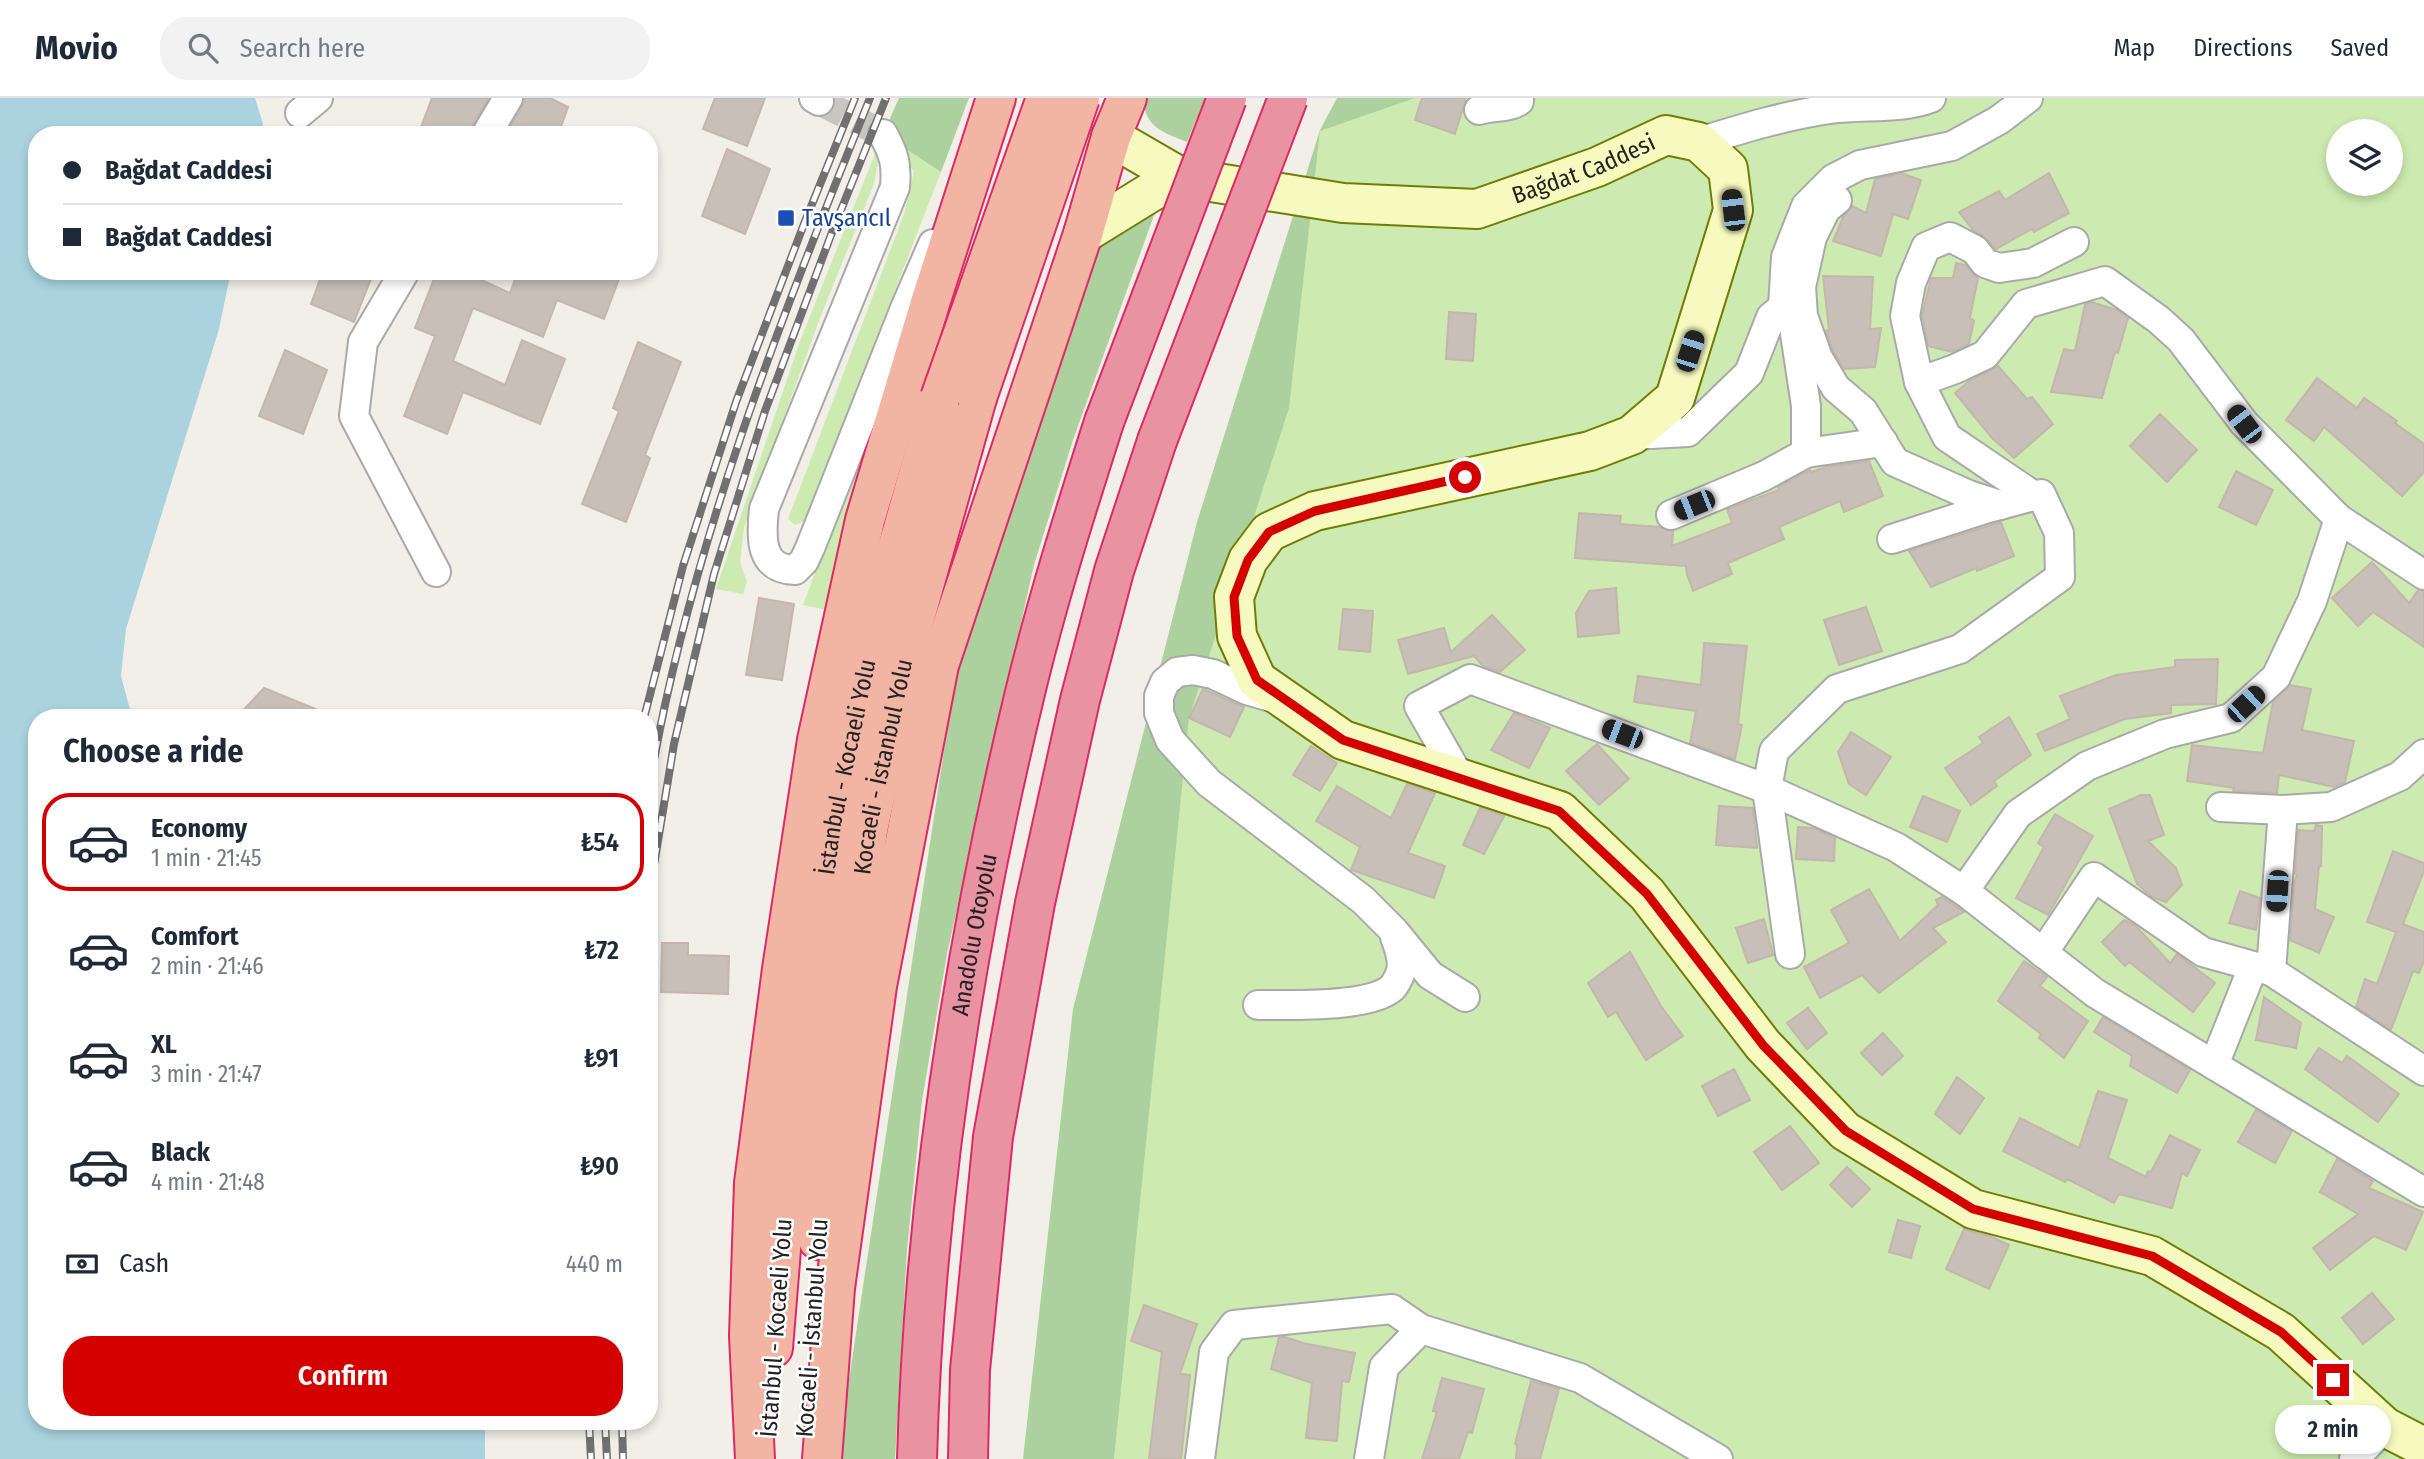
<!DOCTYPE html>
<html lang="en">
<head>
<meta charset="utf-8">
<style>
  :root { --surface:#fff; --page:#f2f2f3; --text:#1f2937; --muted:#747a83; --line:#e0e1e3; --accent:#d40000 }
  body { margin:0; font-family:"Fira Sans Condensed",sans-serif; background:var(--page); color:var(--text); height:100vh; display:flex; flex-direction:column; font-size:26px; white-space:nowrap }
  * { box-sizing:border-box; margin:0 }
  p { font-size:23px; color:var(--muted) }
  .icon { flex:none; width:38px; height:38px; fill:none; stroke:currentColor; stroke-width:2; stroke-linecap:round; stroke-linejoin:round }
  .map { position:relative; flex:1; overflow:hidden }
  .sheet { position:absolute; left:28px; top:611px; width:630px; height:721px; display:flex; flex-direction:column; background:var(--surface); border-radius:28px; box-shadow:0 4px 10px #0003 }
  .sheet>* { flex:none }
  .guide { position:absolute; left:28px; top:28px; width:630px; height:154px; border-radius:28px; box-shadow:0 4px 10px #0003; display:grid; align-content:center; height:154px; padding:0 35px; background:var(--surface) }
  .fabs { position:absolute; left:2326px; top:21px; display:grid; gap:14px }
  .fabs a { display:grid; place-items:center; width:77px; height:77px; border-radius:50%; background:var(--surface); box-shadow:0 4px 10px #0003; font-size:35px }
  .end { position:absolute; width:32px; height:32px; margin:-16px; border:9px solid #d40000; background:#fff; box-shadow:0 0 0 4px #fff }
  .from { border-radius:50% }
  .bubble { position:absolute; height:49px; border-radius:24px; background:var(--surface); box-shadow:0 4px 10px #0003; font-size:23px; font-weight:600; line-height:49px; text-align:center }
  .car { position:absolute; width:21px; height:42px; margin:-21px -10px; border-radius:9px; box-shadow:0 0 5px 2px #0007; background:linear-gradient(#222 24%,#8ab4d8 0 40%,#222 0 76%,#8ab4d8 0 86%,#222 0) }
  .guide b { display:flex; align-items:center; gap:24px; height:66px; font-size:26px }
  .guide b+b { border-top:2px solid var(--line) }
  .guide i { width:18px; height:18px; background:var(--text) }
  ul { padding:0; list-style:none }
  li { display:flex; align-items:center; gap:21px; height:98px; margin:0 14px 10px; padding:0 21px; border:4px solid transparent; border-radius:28px }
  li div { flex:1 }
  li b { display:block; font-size:26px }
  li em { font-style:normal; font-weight:600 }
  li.current { border-color:var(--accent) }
  li>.icon { width:63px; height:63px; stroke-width:1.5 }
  h2 { padding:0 35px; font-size:32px; line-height:84px }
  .pay { display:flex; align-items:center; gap:18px; height:77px; padding:0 35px; font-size:26px }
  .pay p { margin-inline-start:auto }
  .action { display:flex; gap:14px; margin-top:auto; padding:14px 35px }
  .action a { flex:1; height:80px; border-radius:28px; background:var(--accent); color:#fff; font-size:28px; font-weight:600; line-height:80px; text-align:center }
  header { display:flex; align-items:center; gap:42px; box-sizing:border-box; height:98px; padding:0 35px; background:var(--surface); border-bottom:2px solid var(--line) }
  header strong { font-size:33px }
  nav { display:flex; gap:38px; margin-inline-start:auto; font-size:24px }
  .search { width:490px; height:63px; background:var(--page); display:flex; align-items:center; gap:18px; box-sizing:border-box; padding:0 24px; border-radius:28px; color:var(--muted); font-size:26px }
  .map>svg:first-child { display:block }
  .grass { fill:#cdebb0; fill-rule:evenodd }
  .forest { fill:#add19e }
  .water { fill:#aad3df }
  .building { fill:#c7bfb8; stroke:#c4b6ab; stroke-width:2 }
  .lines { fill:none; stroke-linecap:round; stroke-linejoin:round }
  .minor-tunnel { stroke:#c8c6c1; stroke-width:28; stroke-dasharray:28 14; stroke-linecap:butt }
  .minor-casing { stroke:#a9a9a9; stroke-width:32 }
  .secondary-casing { stroke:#707d05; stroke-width:42 }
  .trunk-casing { stroke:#dc2a67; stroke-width:42 }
  .motorway-casing { stroke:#dc2a67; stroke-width:42 }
  .minor { stroke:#fff; stroke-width:28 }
  .secondary { stroke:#f7fabf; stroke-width:38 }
  .trunk { stroke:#f2b4a3; stroke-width:38 }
  .motorway { stroke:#e892a2; stroke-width:38 }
  .rail-casing { stroke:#707070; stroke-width:8 }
  .rail { stroke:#fff; stroke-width:5; stroke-dasharray:16; stroke-linecap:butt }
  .trunk-bridge-casing { stroke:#dc2a67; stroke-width:42; stroke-linecap:butt }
  .motorway-bridge-casing { stroke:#dc2a67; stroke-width:42; stroke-linecap:butt }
  .trunk-bridge { stroke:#f2b4a3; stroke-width:38 }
  .motorway-bridge { stroke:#e892a2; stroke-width:38 }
  .route { stroke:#d40000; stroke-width:9 }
  .transit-dot { fill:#1a4fb4; stroke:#fff; stroke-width:2.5 }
  .labels { text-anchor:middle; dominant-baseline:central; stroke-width:5; stroke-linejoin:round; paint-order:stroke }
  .street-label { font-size:24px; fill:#222; stroke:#fff }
  .transit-label { font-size:24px; fill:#164399; stroke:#fff; text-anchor:start }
</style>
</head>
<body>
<header>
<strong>Movio</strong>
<div class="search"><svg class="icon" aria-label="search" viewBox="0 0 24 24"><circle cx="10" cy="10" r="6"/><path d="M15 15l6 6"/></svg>Search here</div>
<nav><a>Map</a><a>Directions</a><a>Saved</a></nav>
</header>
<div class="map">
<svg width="2424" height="1361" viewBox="0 0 2424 1361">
  <rect width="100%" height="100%" fill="#f2efe9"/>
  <g class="grass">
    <path d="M1351,0h1073v1361h-1345l44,-648 133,-359 64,-322zM2338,33h52v53h-52z"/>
    <polygon points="883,36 941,74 805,423 795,427 788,421 904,116 914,73 883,37 874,86 820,220 744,430 740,464 747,484 743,496 716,491 800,243"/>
    <polygon points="888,280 827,512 803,507"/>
  </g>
  <g class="forest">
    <polygon points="899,0 969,0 941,74 883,36"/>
    <path d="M1143,0h62l-18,44c-24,-10 -42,-14 -44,-44z"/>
    <polygon points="1337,0 1415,0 1320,33 1289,310 1189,620 1114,1361 1023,1361 1073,911 1197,424 1320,32"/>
    <polygon points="1161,98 1073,342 1034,467 947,856 922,1003 907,1152 895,1361 837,1361 959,553 1099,142"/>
  </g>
  <polygon class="water" points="0,0 255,0 263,26 261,37 37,37 37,173 231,173 219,231 126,531 121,578 132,619 37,620 37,1323 485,1323 485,1361 0,1361"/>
  <g class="building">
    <polygon points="432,0 489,0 472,29 469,37 418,37"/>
    <polygon points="525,0 550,0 568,9 558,37 505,37 522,9"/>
    <polygon points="715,0 765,0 747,48 703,31"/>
    <polygon points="1422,0 1466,0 1455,36 1415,22"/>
    <polygon points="727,51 770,71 745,136 702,118"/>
    <polygon points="1901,75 1921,82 1908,121 1893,116 1881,158 1833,143 1843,119 1852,108 1866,115 1875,81"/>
    <polygon points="2049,75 2069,115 2034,134 2032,131 1996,151 1983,138 1973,132 1959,114 1999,93 2005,102"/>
    <polygon points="1956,165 1965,167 1978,180 1970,220 1974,223 1969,246 1952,254 1928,248 1922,218 1931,180 1953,180"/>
    <polygon points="323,173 374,173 354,224 311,206"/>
    <polygon points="437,173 462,173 510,195 518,173 622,173 604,221 557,202 543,239 473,210 453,263 505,287 522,242 565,261 540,326 463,294 447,336 404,318 435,238 415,230"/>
    <polygon points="1823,178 1873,179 1870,231 1881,230 1875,269 1844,271 1833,253 1826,233 1829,232"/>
    <polygon points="2091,204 2117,212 2128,220 2118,255 2115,254 2102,300 2051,294 2064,251 2075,253 2085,206"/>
    <polygon points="1449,214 1476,216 1473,263 1446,261"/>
    <polygon points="638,244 681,264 645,357 650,360 626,424 582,406 619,313 613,310"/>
    <polygon points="285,252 327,272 303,336 259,318"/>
    <polygon points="1998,268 2027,301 2032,299 2053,326 2014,360 1992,340 1955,295 1969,283"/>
    <polygon points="2317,280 2357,310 2364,300 2397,323 2395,325 2424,346 2424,374 2402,398 2324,329 2314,343 2286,322"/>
    <polygon points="2160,316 2197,352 2167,384 2130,348"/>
    <polygon points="1869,363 1883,398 1844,414 1840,403 1779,429 1784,441 1728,465 1732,476 1693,493 1687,476 1686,468 1575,460 1579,415 1621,418 1620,426 1660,429 1673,433 1672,448 1732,425 1727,411 1779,392 1778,389 1810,372 1811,374 1826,369"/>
    <polygon points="2236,373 2273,392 2256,427 2219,409"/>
    <polygon points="2001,424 2014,458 1977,473 1976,470 1931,489 1909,453"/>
    <polygon points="2372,464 2409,505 2418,492 2424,493 2424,549 2373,514 2358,528 2332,500"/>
    <polygon points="1616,490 1619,535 1578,539 1576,515 1589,493"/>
    <polygon points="759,500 794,506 782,582 746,577"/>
    <polygon points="1866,509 1882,553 1839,567 1824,522"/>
    <polygon points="1343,511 1373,513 1370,554 1339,551"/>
    <polygon points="1492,517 1525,552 1500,574 1484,569 1474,558 1408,576 1398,542 1444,530 1451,554"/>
    <polygon points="1704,545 1747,548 1738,626 1742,627 1735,661 1690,645 1696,613 1634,604 1638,578 1701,587"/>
    <polygon points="2218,561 2216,606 2171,607 2171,615 2125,621 2045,653 2037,636 2070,621 2060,598 2116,577 2175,569 2175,562"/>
    <polygon points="2290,587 2311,591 2302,632 2354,643 2345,684 2334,689 2279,677 2277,695 2233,693 2234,690 2187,683 2192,647 2263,655 2273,604"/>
    <polygon points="264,590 335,619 335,620 236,620"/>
    <polygon points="1203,591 1244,609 1230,639 1189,620"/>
    <polygon points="1514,615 1550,630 1529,670 1491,652"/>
    <polygon points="2009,619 2031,657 1994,683 1997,688 1971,707 1945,670 1983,645 1979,639"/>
    <polygon points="1851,634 1891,659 1866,697 1849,686 1838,654"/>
    <polygon points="1597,646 1629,681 1599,707 1566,673"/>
    <polygon points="1311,648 1337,665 1320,693 1293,677"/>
    <polygon points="1407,686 1435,695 1408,755 1445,768 1434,800 1351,772 1360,749 1316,723 1337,688 1391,720"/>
    <polygon points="2141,697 2150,697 2164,737 2148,743 2176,770 2182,787 2166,804 2152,799 2137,786 2109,711"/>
    <polygon points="1923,698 1960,713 1947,744 1910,729"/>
    <polygon points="1719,708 1753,710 1757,750 1716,747"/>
    <polygon points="1480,710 1504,718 1484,756 1463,747"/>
    <polygon points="2055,716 2093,738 2048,817 2016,800 2044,749 2038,745"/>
    <polygon points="2316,727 2322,728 2322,733 2321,768 2319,768 2315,811 2334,819 2319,855 2290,842 2294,785 2297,777 2295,775 2298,732 2314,733"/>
    <polygon points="1798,729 1814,730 1835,740 1834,763 1796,761"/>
    <polygon points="2393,753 2424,765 2424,773 2403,826 2424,834 2424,863 2419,875 2413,873 2391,932 2356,909 2365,881 2377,886 2396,834 2367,824"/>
    <polygon points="1869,791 1900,843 1938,807 1936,802 1942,799 1964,814 1933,830 1946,844 1879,895 1862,877 1820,900 1804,869 1849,845 1831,812"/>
    <polygon points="2240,793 2260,800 2256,832 2229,825"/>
    <polygon points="1764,821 1773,857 1748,865 1736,830"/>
    <polygon points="2124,822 2135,827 2170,865 2177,856 2215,885 2193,914 2129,864 2125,868 2102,844"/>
    <polygon points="662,845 688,845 688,857 729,858 728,896 661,894"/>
    <polygon points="1630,854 1661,908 1683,938 1646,962 1616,914 1608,919 1588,885"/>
    <polygon points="2024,863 2047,879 2040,888 2088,923 2064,960 2039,940 2041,936 1998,903"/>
    <polygon points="2264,899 2301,925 2296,950 2256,942"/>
    <polygon points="1808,910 1827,935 1807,951 1787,925"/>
    <polygon points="2103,919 2190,972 2177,995 2130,968 2132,958 2094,934"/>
    <polygon points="1883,935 1903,958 1882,977 1861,955"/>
    <polygon points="2319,950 2342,965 2347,958 2399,996 2378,1024 2305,971"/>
    <polygon points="1734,971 1750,1002 1718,1018 1702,988"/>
    <polygon points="1957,979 1984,1000 1960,1036 1935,1016"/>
    <polygon points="2098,993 2127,1002 2108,1060 2146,1079 2148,1073 2151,1074 2170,1037 2200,1052 2187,1078 2182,1075 2172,1110 2119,1096 2114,1105 2067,1081 2065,1084 2003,1053 2020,1020 2079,1050"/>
    <polygon points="2256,1012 2292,1033 2275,1065 2238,1044"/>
    <polygon points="1790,1028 1819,1065 1782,1092 1754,1054"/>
    <polygon points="2337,1061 2373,1083 2369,1090 2423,1114 2406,1152 2374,1138 2330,1172 2313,1150 2358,1116 2320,1094"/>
    <polygon points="1847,1069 1870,1091 1852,1109 1830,1087"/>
    <polygon points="1898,1122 1920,1128 1911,1160 1889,1154"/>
    <polygon points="1964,1131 1990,1138 2009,1147 1989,1191 1946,1171"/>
    <polygon points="2372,1195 2394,1221 2363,1246 2342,1220"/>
    <polygon points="1144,1207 1197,1226 1180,1276 1190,1277 1181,1361 1149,1361 1162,1254 1131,1243"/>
    <polygon points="1279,1239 1285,1239 1303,1245 1355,1255 1349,1284 1342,1283 1337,1343 1306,1340 1312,1285 1271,1271"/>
    <polygon points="1442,1280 1484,1291 1472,1335 1468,1334 1459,1361 1422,1361 1437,1314 1433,1313"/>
    <polygon points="1531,1283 1559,1291 1540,1361 1516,1361 1517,1347 1515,1346"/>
  </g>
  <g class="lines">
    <polyline class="minor-tunnel" points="819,3 883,36"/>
    <g class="minor-casing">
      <g id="minor">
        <polyline points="814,0 819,3"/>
        <path d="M1479,12c13,-4 29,-2 40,-9v-3"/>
        <polyline points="300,15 318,0"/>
        <path d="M883,36c11,20 14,30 12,53l-131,322c-3,28 -5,60 31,61l9,-9 6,-13 96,-242 27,-62"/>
        <polyline points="486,37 508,0"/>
        <path d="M1699,44c45,-14 84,-26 131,-33 33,-5 69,1 101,-11"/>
        <polyline points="1837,102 1826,111 1812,139 1801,189 1803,218 1818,260 1836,290 1863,313 1895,364 1969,397 2000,407"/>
        <polyline points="405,173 363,244 354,318 436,474"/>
        <polyline points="1783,209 1786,159 1806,108 1833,81 1860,67 1952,48 1999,22 2028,0"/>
        <polyline points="1919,284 1955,271 1985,257 2026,206 2105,183 2159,222 2181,242 2244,325 2339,421 2424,477"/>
        <polyline points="1632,337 1688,334 1749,275 1771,219 1783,209 1793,222 1806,308 1806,355 1764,378 1671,417"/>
        <polyline points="1806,355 1883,344"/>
        <polyline points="2034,398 1947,339 1919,284 1905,218 1911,185 1926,149 1950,139 1975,152 1985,165 1999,170 2033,165 2074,144"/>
        <polyline points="1274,600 1247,592 1213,576 1193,572 1177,574 1165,584 1159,598 1159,615 1170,642 1209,685 1363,802 1394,833 1430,877 1465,899"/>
        <polyline points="1459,678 1419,608 1470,581 1767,691 1896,749 1964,793 2095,895 2424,1094"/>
        <polyline points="2221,709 2283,712 2331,709 2400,678 2424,656"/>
        <polyline points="1964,793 2018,716 2087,668 2165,636 2231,620 2276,579 2312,503 2339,421"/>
        <polyline points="2043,855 2094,779 2203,854 2271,873 2424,973"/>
        <polyline points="1790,856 1767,691 1774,653 1837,591 1960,551 2060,479 2059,435 2041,396 1985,411 1892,441"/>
        <polyline points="2271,873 2283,712"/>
        <path d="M1258,907c31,0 111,3 134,-17 3,-3 7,-11 8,-14 5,-12 -1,-26 -5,-37"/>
        <polyline points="2214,967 2253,869"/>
        <polyline points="1200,1361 1214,1254 1234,1227 1392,1211 1421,1231"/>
        <polyline points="1369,1361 1384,1269 1421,1231 1580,1280 1718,1361"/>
        <polyline points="2354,1361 2385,1329"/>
      </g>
    </g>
    <g class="secondary-casing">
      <g id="secondary">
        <path id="s1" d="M1180,79l163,26 134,6 120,-42 69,-32 33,7 29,27 5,41 -58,188 -43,37 -42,16 -275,60 -46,21 -21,28 -14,37 3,39 20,44 86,60 217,71 87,83 116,151 82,86 128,78 179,47 129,76 104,95 39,20"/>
        <polyline points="1083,136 1151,94 1180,79 1111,39"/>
      </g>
    </g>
    <g class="trunk-casing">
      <g id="trunk">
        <path id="s2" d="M818,1142l7,-85 43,-325 41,-191 68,-241"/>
        <path id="s3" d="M773,1250l16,-197 44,-327 41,-194 66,-232"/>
        <polyline points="755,1361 749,1238 754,1085 782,871 817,642 865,422 931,202 996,0"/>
        <polyline points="822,1361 835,1190 877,888 939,567 1083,136 1111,39 1127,0"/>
      </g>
    </g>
    <g class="motorway-casing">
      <g id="motorway">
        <path id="s4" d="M917,1361c7,-256 47,-513 107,-762 22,-93 51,-184 80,-275"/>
        <polyline points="968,1361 970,1272 993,1039 1035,805 1080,602 1114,473 1157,343"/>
      </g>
    </g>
    <use href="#minor" class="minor"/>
    <use href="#secondary" class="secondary"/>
    <use href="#trunk" class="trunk"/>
    <use href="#motorway" class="motorway"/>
    <g class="rail-casing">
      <g id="rail">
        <polyline points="644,620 683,468 736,304 804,126 855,0"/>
        <path d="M649,690c40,-239 131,-467 221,-690"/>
        <polyline points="649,797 674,646 714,476 765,313 831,137 886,0"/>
        <polyline points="589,1323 591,1361"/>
        <polyline points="605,1323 607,1361"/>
        <polyline points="622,1323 623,1361"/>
      </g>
    </g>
    <use href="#rail" class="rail"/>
    <g class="trunk-bridge-casing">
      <g id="trunk-bridge">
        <polyline points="940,300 1046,0"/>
        <polyline points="977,300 1080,0"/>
      </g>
    </g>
    <g class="motorway-bridge-casing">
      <g id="motorway-bridge">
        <polyline points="1104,324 1227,0"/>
        <polyline points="1157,343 1288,0"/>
      </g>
    </g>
    <use href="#trunk-bridge" class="trunk-bridge"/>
    <use href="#motorway-bridge" class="motorway-bridge"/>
  </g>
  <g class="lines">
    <polyline class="route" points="1465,379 1315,413 1269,434 1248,462 1234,499 1237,538 1257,582 1343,642 1559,713 1647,796 1763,947 1846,1033 1973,1111 2152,1158 2281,1234 2333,1282"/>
  </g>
  <rect class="transit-dot" x="777" y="111" width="18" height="18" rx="3.5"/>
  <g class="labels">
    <g class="street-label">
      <text stroke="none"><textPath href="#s1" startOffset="413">Bağdat Caddesi</textPath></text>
      <text stroke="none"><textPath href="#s3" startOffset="586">İstanbul - Kocaeli Yolu</textPath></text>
      <text stroke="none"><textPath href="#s2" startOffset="478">Kocaeli - İstanbul Yolu</textPath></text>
      <text stroke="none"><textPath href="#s4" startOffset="528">Anadolu Otoyolu</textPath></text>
      <text transform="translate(776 1230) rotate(-86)">İstanbul - Kocaeli Yolu</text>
      <text transform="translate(812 1230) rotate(-86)">Kocaeli - İstanbul Yolu</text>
    </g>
    <g class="transit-label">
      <text x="802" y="120">Tavşancıl</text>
    </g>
  </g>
</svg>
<div class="fabs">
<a><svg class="icon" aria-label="layers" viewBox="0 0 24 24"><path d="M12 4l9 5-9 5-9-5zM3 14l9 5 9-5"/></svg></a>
</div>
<i class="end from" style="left:1465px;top:379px"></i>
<i class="end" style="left:2333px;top:1282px"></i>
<div class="bubble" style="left:2275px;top:1307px;width:116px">2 min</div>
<i class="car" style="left:1733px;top:112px;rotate:353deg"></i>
<i class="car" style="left:1690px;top:253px;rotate:18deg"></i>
<i class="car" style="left:2244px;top:326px;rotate:323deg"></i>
<i class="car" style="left:1694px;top:407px;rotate:248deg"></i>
<i class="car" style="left:2246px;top:606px;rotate:47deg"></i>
<i class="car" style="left:1622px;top:636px;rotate:291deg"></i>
<i class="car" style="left:2277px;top:793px;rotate:184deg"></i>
<div class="guide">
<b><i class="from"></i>Bağdat Caddesi</b>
<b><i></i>Bağdat Caddesi</b>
</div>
<section class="sheet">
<h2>Choose a ride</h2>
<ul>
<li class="current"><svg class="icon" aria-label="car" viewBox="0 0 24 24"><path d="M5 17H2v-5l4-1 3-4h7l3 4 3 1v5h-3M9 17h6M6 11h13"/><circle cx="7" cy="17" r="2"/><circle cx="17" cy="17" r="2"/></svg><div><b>Economy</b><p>1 min · 21:45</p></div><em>₺54</em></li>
<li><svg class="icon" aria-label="car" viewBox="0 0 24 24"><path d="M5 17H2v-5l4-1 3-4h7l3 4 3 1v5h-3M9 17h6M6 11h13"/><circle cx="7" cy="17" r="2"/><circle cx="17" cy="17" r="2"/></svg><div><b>Comfort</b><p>2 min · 21:46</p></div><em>₺72</em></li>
<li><svg class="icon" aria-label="car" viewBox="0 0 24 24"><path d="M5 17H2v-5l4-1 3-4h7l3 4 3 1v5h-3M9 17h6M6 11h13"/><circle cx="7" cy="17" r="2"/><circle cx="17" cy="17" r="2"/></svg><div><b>XL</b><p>3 min · 21:47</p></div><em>₺91</em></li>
<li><svg class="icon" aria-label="car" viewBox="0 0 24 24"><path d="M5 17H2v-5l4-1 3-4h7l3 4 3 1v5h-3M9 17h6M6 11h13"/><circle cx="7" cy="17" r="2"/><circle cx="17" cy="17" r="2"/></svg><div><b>Black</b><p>4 min · 21:48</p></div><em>₺90</em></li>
</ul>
<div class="pay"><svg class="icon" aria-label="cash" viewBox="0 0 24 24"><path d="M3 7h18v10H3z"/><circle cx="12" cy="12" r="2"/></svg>Cash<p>440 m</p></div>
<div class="action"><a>Confirm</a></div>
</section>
</div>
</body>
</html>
